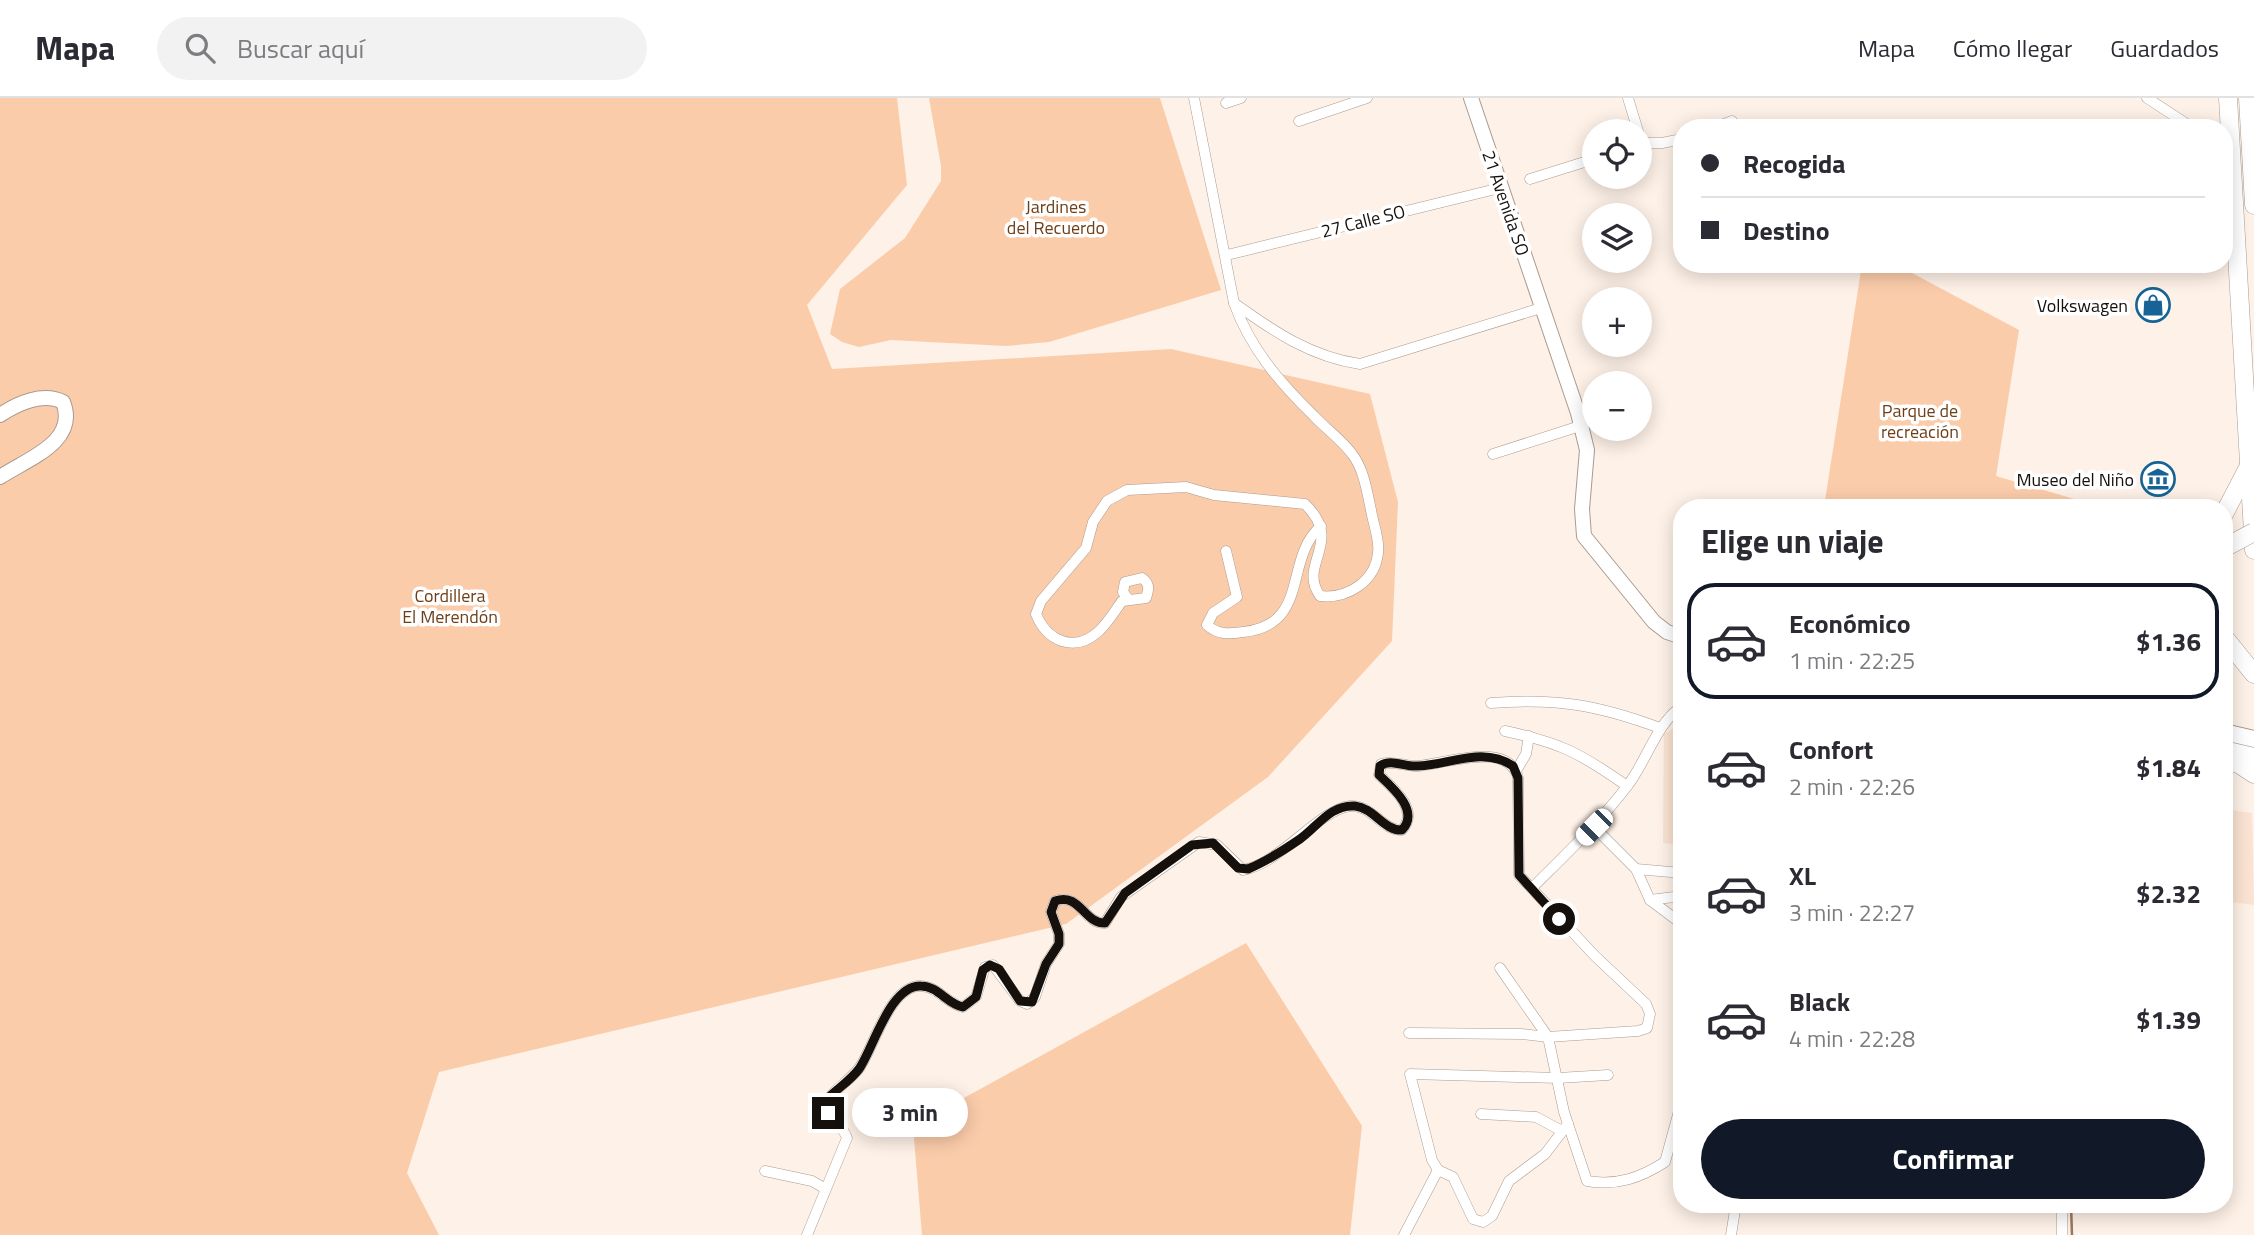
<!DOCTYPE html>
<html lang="es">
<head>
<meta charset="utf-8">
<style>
  :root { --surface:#fff; --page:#f2f2f3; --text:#2b2b33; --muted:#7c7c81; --line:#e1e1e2; --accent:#111827 }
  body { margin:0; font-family:"Titillium Web",sans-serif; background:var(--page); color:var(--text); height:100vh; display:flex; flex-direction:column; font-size:26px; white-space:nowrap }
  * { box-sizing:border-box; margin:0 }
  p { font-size:23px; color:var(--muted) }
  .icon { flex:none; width:38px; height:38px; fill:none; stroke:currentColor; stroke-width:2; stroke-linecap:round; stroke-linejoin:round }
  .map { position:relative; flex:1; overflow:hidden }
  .details { position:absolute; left:1673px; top:401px; width:560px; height:714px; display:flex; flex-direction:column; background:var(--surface); border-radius:28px; box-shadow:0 4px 18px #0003 }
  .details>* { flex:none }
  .guide { position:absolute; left:1673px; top:21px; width:560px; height:154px; border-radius:28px; box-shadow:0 4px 18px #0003; display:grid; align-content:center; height:154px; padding:0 28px; background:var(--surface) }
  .buttons { position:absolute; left:1582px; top:21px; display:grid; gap:14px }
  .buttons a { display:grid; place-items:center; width:70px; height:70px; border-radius:50%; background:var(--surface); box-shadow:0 4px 18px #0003; font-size:35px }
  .end { position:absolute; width:32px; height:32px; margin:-16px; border:9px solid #15100c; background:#fff; box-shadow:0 0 0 4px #fff }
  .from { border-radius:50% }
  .bubble { position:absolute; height:49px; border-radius:24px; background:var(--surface); box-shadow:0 4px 18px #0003; font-size:23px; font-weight:700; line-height:49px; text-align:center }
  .car { position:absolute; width:21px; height:42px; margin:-21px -10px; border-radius:9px; box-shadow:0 0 5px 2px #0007; background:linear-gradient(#fff 24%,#345 0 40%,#fff 0 76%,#345 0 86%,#fff 0) }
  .guide b { display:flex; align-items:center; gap:24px; height:66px; font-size:26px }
  .guide b+b { border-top:2px solid var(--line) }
  .guide i { width:18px; height:18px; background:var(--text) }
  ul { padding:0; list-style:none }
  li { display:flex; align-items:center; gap:21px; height:116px; margin:0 14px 10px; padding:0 14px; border:4px solid transparent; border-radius:28px }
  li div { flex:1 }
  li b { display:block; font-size:26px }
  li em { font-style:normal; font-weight:700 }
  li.on { border-color:var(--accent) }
  li>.icon { width:63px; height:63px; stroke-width:1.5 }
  h2 { padding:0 28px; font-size:32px; line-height:84px }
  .cta { display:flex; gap:14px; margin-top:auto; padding:14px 28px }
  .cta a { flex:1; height:80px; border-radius:42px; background:var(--accent); color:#fff; font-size:28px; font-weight:700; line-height:80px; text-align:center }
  header { display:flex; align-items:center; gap:42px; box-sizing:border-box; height:98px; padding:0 35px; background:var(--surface); border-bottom:2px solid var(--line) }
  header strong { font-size:33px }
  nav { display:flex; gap:38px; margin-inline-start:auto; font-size:24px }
  .search { width:490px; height:63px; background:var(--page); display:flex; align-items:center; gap:18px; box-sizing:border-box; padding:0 24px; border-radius:38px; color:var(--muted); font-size:26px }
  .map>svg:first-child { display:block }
  .built { fill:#fae3d2 }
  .green { fill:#fbccaa }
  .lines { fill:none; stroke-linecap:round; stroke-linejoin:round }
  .stream { stroke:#9b785e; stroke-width:2.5 }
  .street-casing { stroke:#aa9b90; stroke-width:11 }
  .secondary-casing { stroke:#aa9b90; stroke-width:16 }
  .primary-casing { stroke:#aa9b90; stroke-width:18 }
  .highway-casing { stroke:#aa9b90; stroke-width:19 }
  .street { stroke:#fff; stroke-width:10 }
  .secondary { stroke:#fff; stroke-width:14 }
  .primary { stroke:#fff; stroke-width:16 }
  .highway { stroke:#fff; stroke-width:18 }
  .highway-bridge-casing { stroke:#aa9b90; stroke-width:19; stroke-linecap:butt }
  .highway-bridge { stroke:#fff; stroke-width:18 }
  .route { stroke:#15100c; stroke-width:9 }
  .labels { text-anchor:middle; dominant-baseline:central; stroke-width:7; stroke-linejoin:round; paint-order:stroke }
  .street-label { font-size:18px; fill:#15100c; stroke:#fff }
  .park-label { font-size:18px; fill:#6e3f17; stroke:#fff }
  .poi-label { font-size:18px; fill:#15100c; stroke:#fff; text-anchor:end }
</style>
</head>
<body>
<header>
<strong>Mapa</strong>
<div class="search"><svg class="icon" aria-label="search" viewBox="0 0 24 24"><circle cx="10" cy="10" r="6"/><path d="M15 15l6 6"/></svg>Buscar aquí</div>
<nav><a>Mapa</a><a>Cómo llegar</a><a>Guardados</a></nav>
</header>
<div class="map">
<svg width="2254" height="1137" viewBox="0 0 2254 1137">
  <rect width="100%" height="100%" fill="#fef1e7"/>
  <g class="built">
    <polygon points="1682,626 1682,747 1663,745 1664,636"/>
    <polygon points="2224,711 2252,715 2254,807 2224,803"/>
  </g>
  <g class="green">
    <polygon points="0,0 897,0 907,87 807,207 832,271 1171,251 1370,296 1398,404 1392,543 1268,679 1066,826 439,974 407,1075 439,1137 0,1137"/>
    <polygon points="929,0 1160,0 1221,192 1049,244 1006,248 891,242 859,249 842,244 830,236 840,191 905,140 941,83 941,68"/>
    <polygon points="1862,166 1895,166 2019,232 1996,378 2074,401 2078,409 1824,409"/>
    <polygon points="1246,845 1362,1028 1350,1137 922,1137 913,1028"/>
  </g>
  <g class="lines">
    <polyline class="stream" points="2071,1106 2072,1137"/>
    <g class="street-casing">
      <g id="street">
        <polyline points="1628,0 1638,33"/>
        <polyline points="2147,0 2193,30"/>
        <polyline points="1226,5 1241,0"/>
        <polyline points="1299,23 1367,0"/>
        <polyline points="1714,30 1732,23"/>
        <polyline points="1641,45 1662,45 1682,41"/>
        <polyline points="1530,81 1594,61"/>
        <polyline points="1227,157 1500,90"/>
        <path d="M1234,205c39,28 77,54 126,61l181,-56"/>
        <polyline points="1493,356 1580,328"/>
        <path d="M1226,453l11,46 -24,16 -6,12c11,10 22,9 36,7 68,-7 40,-73 78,-106"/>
        <path d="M1128,501l-5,-7 2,-10 17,-4c8,6 7,11 4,20l-24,3c-7,10 -15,23 -24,31 -24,21 -51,9 -62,-18l5,-13 45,-53 7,-26 14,-21 20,-11 59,-3 28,8 91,9c40,39 -8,59 15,92 27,3 55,-14 58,-43 2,-13 -5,-30 -7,-43 -4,-18 -7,-41 -19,-56 -10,-14 -26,-25 -38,-38 -34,-33 -64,-68 -80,-113l-40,-205"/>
        <path d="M1491,605c66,-5 107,2 169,25"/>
        <path d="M1505,633c56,12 75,22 122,55"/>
        <polyline points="1516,673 1526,656 1529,638"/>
        <polyline points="1594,729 1636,771 1650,802 1682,826"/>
        <polyline points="1636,771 1682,775"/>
        <path d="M1533,789c33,-33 67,-65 95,-102 19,-25 28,-61 54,-79"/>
        <polyline points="1650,802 1682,798"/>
        <path d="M1500,870l48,69 16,75 23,69c30,5 53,-3 78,-19l17,-62"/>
        <polyline points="1481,1016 1536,1019 1562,1033"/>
        <polyline points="1568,1026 1545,1056 1509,1083 1492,1118 1483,1124 1473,1121 1453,1079 1438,1072 1432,1062 1410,976 1558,980 1608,977"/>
        <polyline points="765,1073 812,1083 824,1090"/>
        <polyline points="2062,1106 2062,1137"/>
        <path d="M807,1137l40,-97c-5,-15 -20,-19 -21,-36 8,-13 25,-22 34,-35 14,-21 30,-81 60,-81 18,0 27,18 43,21l13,-10 9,-30 8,-2 27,36 7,3 8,-7 11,-33 13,-20v-10l-8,-22 4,-11c25,-9 29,23 50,22l16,-26 78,-55 18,3 26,25c37,-6 77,-61 107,-64 22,-2 32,25 52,24 18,-20 -9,-42 -23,-55l2,-11c13,-4 25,3 38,2 25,-2 90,-26 99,12l1,97 76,81 51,48 4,10 -3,14 -9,3 -90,6 -26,-3 -113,-1"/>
        <polyline points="1404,1137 1438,1072"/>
        <polyline points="1731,1137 1736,1106"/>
      </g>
    </g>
    <g class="secondary-casing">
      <g id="secondary">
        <polyline points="1471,0 1578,315 1587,352 1582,411 1584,438 1654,524 1667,534 1682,539"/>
        <path d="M0,317c18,-12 43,-23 63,-13 16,40 -36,57 -63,75"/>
      </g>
    </g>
    <g class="primary-casing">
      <g id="primary">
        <polyline points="2224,634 2254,641"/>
        <polyline points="2224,651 2254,658"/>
      </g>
    </g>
    <g class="highway-casing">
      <g id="highway">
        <polyline points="2228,0 2254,452"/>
        <polyline points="2248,0 2254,107"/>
        <polyline points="2224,416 2248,370"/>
        <polyline points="2224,539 2254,576"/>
        <polyline points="2224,662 2239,666 2254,676"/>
      </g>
    </g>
    <use href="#street" class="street"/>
    <use href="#secondary" class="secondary"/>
    <use href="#primary" class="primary"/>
    <use href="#highway" class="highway"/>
    <g class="highway-bridge-casing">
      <polyline id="highway-bridge" points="2224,450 2254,434"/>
    </g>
    <use href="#highway-bridge" class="highway-bridge"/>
  </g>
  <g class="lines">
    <path class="route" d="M828,1015v-15c10,-10 22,-17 31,-29 15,-22 31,-84 62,-83 17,0 26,18 42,21l13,-10 7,-27 7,-5 9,4 21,32 12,1 14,-38 13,-20v-10l-8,-22 4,-11c25,-9 29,23 50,22l20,-30 67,-48 21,-2 25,25 10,1c17,-7 36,-19 52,-30 17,-12 31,-35 55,-33 19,2 29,25 47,24 18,-19 -9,-42 -23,-55l1,-9c11,-8 24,1 37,0 31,0 65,-21 96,0l5,12 1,97 40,44"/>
  </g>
  <defs>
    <g id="shop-ring" transform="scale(1.75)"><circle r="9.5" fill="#fff" stroke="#176396" stroke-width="1.5"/><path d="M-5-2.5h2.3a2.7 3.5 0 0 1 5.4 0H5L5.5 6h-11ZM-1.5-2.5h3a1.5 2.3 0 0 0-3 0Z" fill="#176396"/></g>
    <g id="museum-ring" transform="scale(1.75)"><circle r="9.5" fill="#fff" stroke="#176396" stroke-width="1.5"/><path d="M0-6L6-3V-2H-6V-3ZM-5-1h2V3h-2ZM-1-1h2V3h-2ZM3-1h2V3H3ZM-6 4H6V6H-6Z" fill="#176396"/></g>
  </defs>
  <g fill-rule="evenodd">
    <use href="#shop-ring" x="2153" y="207"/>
    <use href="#museum-ring" x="2158" y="381"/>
  </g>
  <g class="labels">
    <g class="street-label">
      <text transform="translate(1506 105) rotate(71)">21 Avenida SO</text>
      <text transform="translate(1363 123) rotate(-14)">27 Calle SO</text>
    </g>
    <g class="park-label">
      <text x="1056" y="108">Jardines<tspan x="1056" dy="21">del Recuerdo</tspan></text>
      <text x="1920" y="312">Parque de<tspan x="1920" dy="21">recreación</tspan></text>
      <text x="450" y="497">Cordillera<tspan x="450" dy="21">El Merendón</tspan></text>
    </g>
    <g class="poi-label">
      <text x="2128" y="207">Volkswagen</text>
      <text x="2134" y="381">Museo del Niño</text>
    </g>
  </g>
</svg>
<div class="buttons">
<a><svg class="icon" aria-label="locate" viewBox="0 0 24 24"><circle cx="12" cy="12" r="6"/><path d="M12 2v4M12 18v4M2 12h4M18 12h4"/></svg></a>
<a><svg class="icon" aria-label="layers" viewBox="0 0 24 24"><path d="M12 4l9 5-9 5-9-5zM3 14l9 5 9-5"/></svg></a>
<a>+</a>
<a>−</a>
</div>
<i class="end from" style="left:1559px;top:821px"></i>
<i class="end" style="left:828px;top:1015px"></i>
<div class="bubble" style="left:852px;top:990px;width:116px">3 min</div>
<i class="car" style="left:1594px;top:729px;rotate:225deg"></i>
<div class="guide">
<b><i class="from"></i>Recogida</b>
<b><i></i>Destino</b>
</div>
<section class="details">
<h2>Elige un viaje</h2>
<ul>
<li class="on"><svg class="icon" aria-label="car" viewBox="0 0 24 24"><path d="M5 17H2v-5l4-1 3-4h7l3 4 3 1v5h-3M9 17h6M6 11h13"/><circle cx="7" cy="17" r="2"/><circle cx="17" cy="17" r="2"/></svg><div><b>Económico</b><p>1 min · 22:25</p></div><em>$1.36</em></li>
<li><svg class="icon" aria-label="car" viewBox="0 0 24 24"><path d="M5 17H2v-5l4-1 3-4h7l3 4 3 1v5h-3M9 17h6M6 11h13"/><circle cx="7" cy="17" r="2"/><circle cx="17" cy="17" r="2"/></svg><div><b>Confort</b><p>2 min · 22:26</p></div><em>$1.84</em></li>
<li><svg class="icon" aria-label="car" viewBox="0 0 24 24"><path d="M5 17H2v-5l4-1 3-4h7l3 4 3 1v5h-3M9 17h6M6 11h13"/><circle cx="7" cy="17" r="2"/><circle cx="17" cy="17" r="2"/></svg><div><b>XL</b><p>3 min · 22:27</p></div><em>$2.32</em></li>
<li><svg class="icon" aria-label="car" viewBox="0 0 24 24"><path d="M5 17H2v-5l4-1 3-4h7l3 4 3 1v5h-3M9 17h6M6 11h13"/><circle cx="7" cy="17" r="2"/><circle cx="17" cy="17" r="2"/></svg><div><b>Black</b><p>4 min · 22:28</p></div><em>$1.39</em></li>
</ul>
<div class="cta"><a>Confirmar</a></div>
</section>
</div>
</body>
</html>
